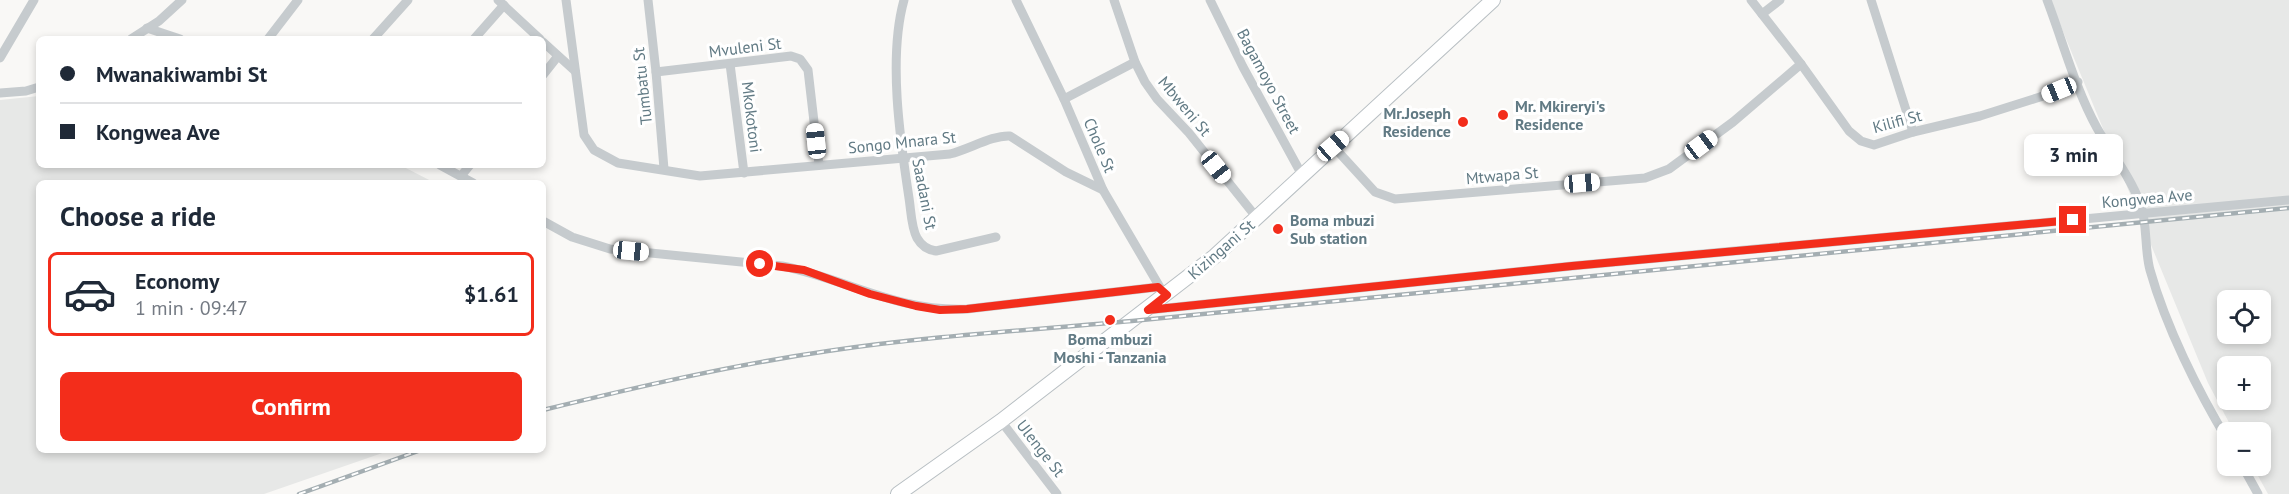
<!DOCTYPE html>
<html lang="en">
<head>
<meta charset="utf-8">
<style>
  :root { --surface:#fff; --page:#f6f6f7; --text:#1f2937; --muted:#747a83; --line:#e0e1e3; --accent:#f32d1b }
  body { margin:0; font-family:"PT Sans",sans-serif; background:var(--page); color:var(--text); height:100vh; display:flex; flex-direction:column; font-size:22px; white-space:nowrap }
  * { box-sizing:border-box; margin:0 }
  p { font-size:20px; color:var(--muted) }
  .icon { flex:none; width:33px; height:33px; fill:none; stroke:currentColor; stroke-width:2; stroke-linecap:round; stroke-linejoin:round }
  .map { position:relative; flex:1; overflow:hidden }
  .sheet { position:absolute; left:36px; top:180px; width:510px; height:273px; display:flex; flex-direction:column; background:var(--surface); border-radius:9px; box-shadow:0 3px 9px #0003 }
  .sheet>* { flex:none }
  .top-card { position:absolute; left:36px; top:36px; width:510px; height:132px; border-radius:9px; box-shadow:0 3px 9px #0003; display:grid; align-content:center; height:132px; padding:0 24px; background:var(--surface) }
  .tools { position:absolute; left:2217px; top:290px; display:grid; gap:12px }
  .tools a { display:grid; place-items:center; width:54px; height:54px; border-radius:9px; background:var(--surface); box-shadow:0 3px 9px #0003; font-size:30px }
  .end { position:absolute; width:27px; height:27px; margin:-14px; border:8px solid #f32d1b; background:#fff; box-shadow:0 0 0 3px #fff }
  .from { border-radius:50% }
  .bubble { position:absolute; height:42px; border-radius:9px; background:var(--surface); box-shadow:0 3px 9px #0003; font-size:20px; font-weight:800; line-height:42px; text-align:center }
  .car { position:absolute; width:18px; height:36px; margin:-18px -9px; border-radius:8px; box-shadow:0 0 4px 2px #0007; background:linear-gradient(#fff 24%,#345 0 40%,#fff 0 76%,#345 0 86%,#fff 0) }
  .top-card b { display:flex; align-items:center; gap:21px; height:57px; font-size:22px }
  .top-card b+b { border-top:2px solid var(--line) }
  .top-card i { width:15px; height:15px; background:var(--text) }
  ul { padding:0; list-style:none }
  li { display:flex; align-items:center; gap:18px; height:84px; margin:0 12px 9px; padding:0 12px; border:3px solid transparent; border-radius:9px }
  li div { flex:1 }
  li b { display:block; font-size:22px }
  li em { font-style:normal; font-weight:800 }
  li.on { border-color:var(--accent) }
  li>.icon { width:54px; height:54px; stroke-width:1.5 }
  h2 { padding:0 24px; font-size:27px; line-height:72px }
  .cta { display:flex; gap:12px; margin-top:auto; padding:12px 24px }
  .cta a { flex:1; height:69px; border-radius:9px; background:var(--accent); color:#fff; font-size:24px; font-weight:800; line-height:69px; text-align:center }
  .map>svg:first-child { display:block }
  .built { fill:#e7e8e7; fill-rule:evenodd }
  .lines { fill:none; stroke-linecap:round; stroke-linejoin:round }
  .secondary-casing { stroke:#b8bfc3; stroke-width:16 }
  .street { stroke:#c6cbce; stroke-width:9 }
  .secondary { stroke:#fff; stroke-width:14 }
  .rail-casing { stroke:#a4aeb2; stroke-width:4.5 }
  .rail { stroke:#fff; stroke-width:2; stroke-dasharray:7; stroke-linecap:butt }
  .route { stroke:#f32d1b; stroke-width:8 }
  .poi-dot { fill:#f32d1b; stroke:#fff; stroke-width:2 }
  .labels { text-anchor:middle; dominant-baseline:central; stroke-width:6; stroke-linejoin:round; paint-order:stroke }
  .street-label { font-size:16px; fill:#617a84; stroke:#fff }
  .poi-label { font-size:16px; font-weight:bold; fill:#617a84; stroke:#fff; text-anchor:start }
</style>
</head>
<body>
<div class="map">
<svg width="2289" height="494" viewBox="0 0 2289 494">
  <rect width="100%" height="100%" fill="#f9f8f6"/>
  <g class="built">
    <path d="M2050,0h239v494h-21l-16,-29h8v-33h-26l-26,-49zM2228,300h32v33h-32zM2228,366h32v33h-32z"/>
    <polygon points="39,96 39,165 400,165 435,183 39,183 39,450 391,450 264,494 0,494 0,100"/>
  </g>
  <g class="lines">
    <g class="secondary-casing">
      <polyline id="secondary" points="898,494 1001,421 1215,256 1493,0"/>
    </g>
    <g class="street">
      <polyline points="498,0 540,39"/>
      <path d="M566,0l18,135 10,15 24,13 82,13 250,-22c20,-5 42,-19 60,-18l56,36 37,18"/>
      <polyline points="648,0 656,72 664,169"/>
      <path d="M904,0c-16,57 -4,139 5,198 2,12 2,29 8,40 4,7 11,12 19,13l60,-14"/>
      <polyline points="1016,0 1064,99 1103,190 1161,289"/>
      <polyline points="1114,0 1135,62 1145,82 1157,99 1189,133 1257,218"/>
      <polyline points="1210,0 1243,67 1302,175"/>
      <polyline points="1751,0 1801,64 1849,131 1861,141 1874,145 1913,132 1980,116 2040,97 2078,82"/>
      <polyline points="1871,0 1913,132"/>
      <path d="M2047,0c16,42 28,88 50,128 14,25 33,48 43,75 8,21 4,45 10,67 16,57 48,121 78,171"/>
      <polyline points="1762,14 1780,0"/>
      <polyline points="147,28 180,39"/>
      <polyline points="131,39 159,21 182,0"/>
      <polyline points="268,39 298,0"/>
      <polyline points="373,39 408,0"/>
      <polyline points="474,39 504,5"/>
      <polyline points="543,42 575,71"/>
      <polyline points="0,58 34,0"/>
      <polyline points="730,64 744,173"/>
      <polyline points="656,72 791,56 800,59 808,70 819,165"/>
      <polyline points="543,75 558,56"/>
      <polyline points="0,93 26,91 39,87"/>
      <polyline points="1064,99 1135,62"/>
      <polyline points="1333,146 1375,192 1395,199 1645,178 1669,169 1733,122 1801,64"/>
      <polyline points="440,165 473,183"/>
      <polyline points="461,176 470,165"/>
      <path d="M543,221l29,16 38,12 172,17c65,13 114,46 185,43l191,-22"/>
      <polyline points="1148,310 1572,266 2289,200"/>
      <polyline points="1001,421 1057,494"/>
      <polyline points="2242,465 2258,494"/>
    </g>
    <use href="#secondary" class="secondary"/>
    <g class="rail-casing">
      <g id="rail">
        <path d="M543,410c94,-23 189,-45 285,-59 101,-15 203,-21 304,-30l1157,-113"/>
        <polyline points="299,494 421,450"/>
      </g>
    </g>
    <use href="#rail" class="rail"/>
  </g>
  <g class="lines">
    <polyline class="route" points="760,264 804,270 870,294 916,306 940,310 967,309 1158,287 1167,295 1148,310 1572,266 2073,220"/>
  </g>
  <g class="poi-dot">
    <circle cx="1503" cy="115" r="6"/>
    <circle cx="1463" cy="122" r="6"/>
    <circle cx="1278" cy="229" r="6"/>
    <circle cx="1110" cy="320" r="6"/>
  </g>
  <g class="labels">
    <g class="street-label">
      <text transform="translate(745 47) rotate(-7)">Mvuleni St</text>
      <text transform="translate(1269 81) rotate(62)">Bagamoyo Street</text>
      <text transform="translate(642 86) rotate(-96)">Tumbatu St</text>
      <text transform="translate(1185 106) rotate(50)">Mbweni St</text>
      <text transform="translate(752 117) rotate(83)">Mkokotoni</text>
      <text transform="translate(1897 121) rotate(-15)">Kilifi St</text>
      <text transform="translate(902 142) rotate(-6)">Songo Mnara St</text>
      <text transform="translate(1100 145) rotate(67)">Chole St</text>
      <text transform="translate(1502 175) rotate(-5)">Mtwapa St</text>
      <text transform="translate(925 194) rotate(79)">Saadani St</text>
      <text transform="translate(2147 198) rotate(-5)">Kongwea Ave</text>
      <text transform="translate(1221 249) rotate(-41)">Kizingani St</text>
      <text transform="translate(1041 448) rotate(52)">Ulenge St</text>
    </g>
    <g class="poi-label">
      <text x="1515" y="106">Mr. Mkireryi's<tspan x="1515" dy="18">Residence</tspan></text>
      <text x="1451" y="113" text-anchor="end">Mr.Joseph<tspan x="1451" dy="18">Residence</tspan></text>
      <text x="1290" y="220">Boma mbuzi<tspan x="1290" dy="18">Sub station</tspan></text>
      <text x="1110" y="339" text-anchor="middle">Boma mbuzi<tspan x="1110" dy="18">Moshi - Tanzania</tspan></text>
    </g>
  </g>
</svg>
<div class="tools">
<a><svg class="icon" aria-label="locate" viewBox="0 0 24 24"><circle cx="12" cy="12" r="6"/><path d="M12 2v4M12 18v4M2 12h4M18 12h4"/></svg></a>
<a>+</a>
<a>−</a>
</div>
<i class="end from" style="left:760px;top:264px"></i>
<i class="end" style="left:2073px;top:220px"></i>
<div class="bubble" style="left:2024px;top:134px;width:99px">3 min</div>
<i class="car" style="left:2059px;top:90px;rotate:248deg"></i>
<i class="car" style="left:816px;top:141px;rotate:354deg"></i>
<i class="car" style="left:1701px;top:145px;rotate:53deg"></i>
<i class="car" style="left:1333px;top:146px;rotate:49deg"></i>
<i class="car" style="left:1216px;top:167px;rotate:141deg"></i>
<i class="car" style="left:1582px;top:183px;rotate:85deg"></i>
<i class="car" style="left:631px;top:251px;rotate:96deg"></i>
<div class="top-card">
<b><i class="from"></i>Mwanakiwambi St</b>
<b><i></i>Kongwea Ave</b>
</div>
<section class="sheet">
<h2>Choose a ride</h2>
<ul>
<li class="on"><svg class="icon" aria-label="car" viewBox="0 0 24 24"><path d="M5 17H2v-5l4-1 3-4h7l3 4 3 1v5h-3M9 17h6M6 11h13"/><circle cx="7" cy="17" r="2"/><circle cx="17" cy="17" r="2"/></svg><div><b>Economy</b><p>1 min · 09:47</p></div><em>$1.61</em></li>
</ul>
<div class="cta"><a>Confirm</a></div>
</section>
</div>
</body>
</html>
